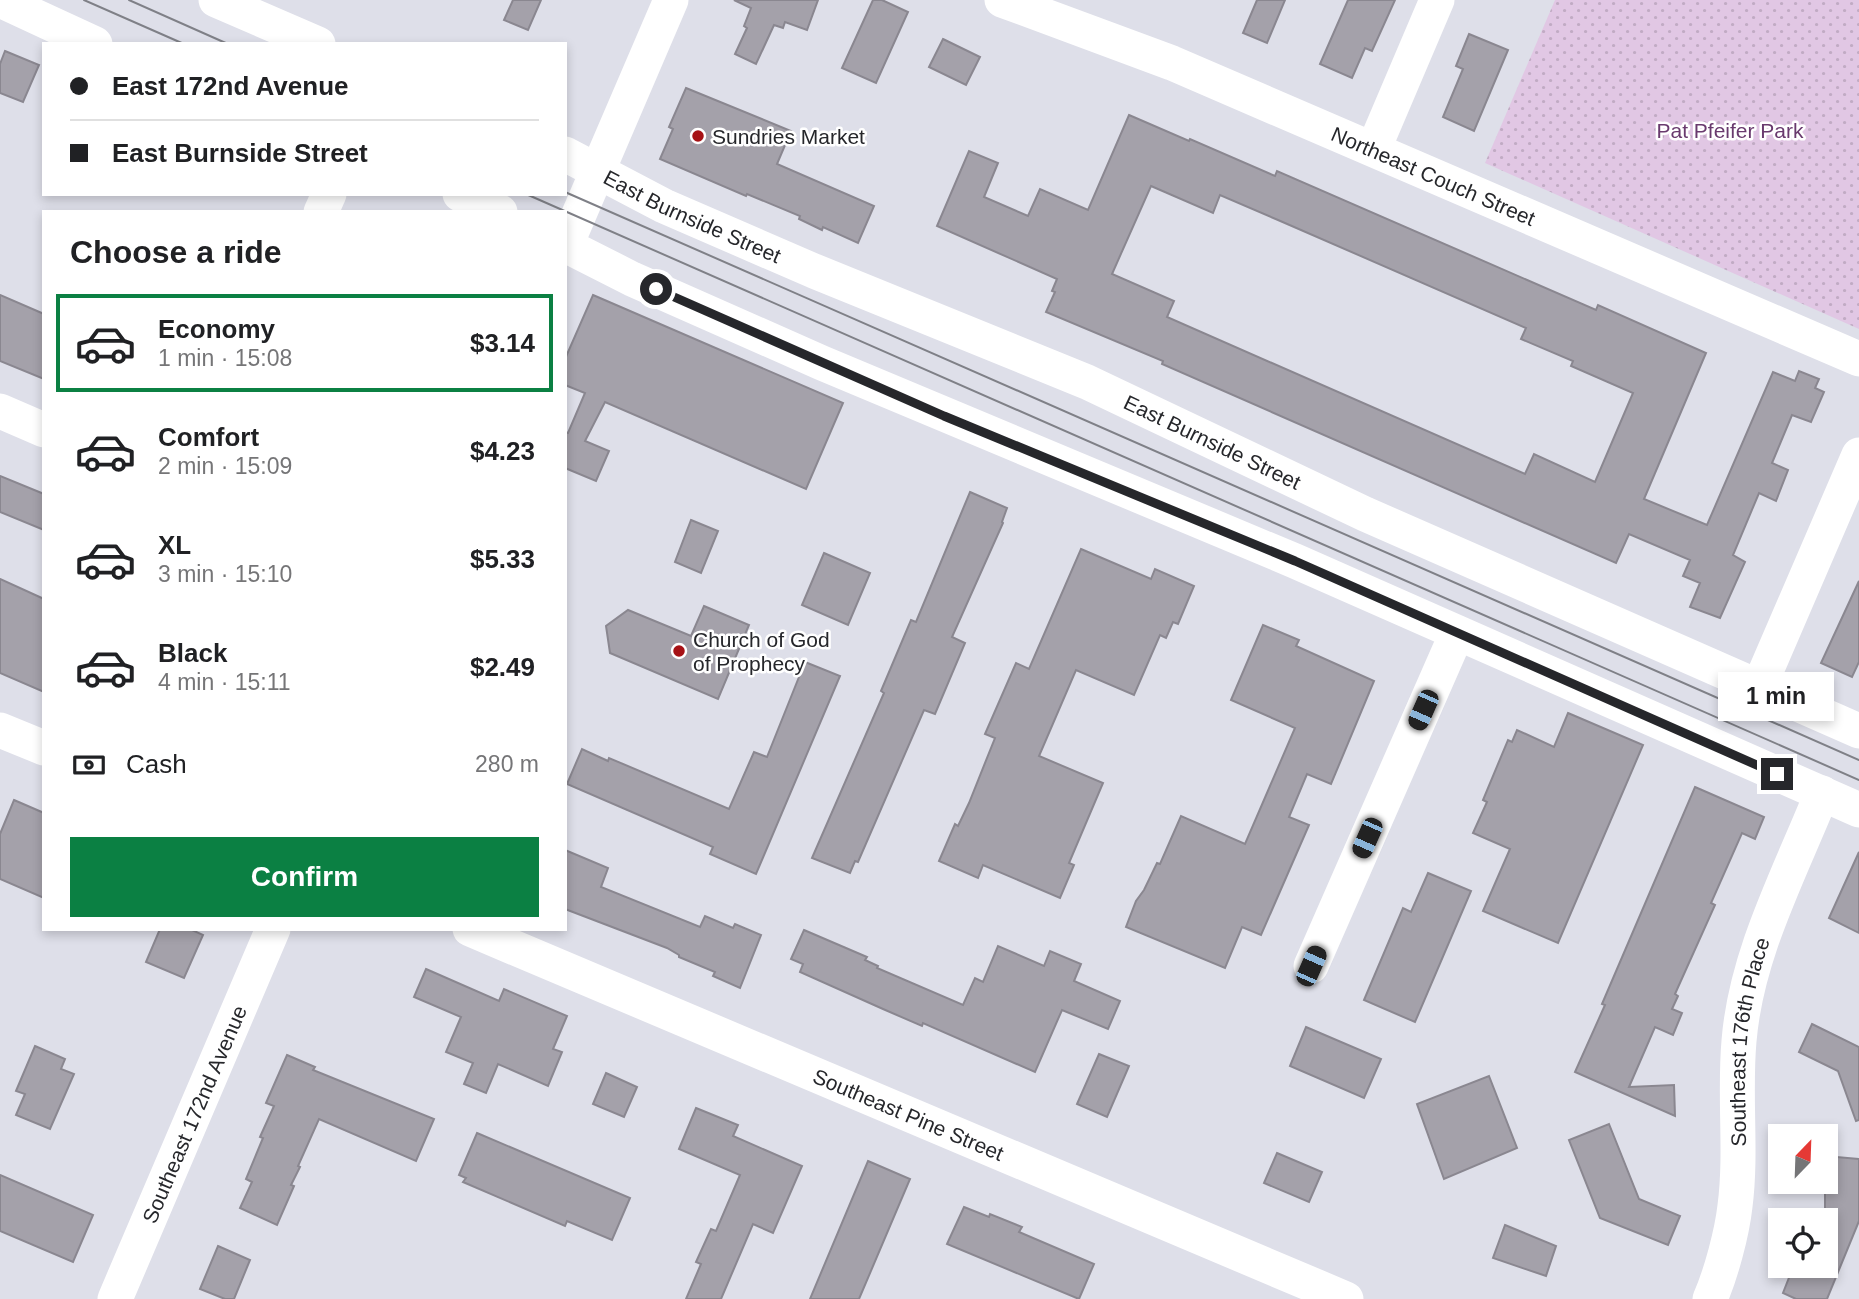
<!DOCTYPE html>
<html lang="en">
<head>
<meta charset="utf-8">
<style>
  :root { --surface:#fff; --page:#f2f2f2; --text:#202124; --muted:#757577; --line:#e0e0e0; --accent:#0b8043 }
  body { margin:0; font-family:Helvetica,sans-serif; background:var(--page); color:var(--text); height:100vh; display:flex; flex-direction:column; font-size:26px; white-space:nowrap }
  * { box-sizing:border-box; margin:0 }
  p { font-size:23px; color:var(--muted) }
  .icon { flex:none; width:38px; height:38px; fill:none; stroke:currentColor; stroke-width:2; stroke-linecap:round; stroke-linejoin:round }
  .map { position:relative; flex:1; overflow:hidden }
  .sheet { position:absolute; left:42px; top:210px; width:525px; height:721px; display:flex; flex-direction:column; background:var(--surface); border-radius:0px; box-shadow:0 4px 10px #0003 }
  .sheet>* { flex:none }
  .hud { position:absolute; left:42px; top:42px; width:525px; height:154px; border-radius:0px; box-shadow:0 4px 10px #0003; display:grid; align-content:center; height:154px; padding:0 28px; background:var(--surface) }
  .needle { width:46px; rotate:23deg }
  .controls { position:absolute; left:1768px; top:1124px; display:grid; gap:14px }
  .controls a { display:grid; place-items:center; width:70px; height:70px; border-radius:0px; background:var(--surface); box-shadow:0 4px 10px #0003; font-size:35px }
  .end { position:absolute; width:32px; height:32px; margin:-16px; border:9px solid #26272b; background:#fff; box-shadow:0 0 0 4px #fff }
  .from { border-radius:50% }
  .bubble { position:absolute; height:49px; border-radius:0px; background:var(--surface); box-shadow:0 4px 10px #0003; font-size:23px; font-weight:800; line-height:49px; text-align:center }
  .car { position:absolute; width:21px; height:42px; margin:-21px -10px; border-radius:9px; box-shadow:0 0 5px 2px #0007; background:linear-gradient(#222 24%,#8ab4d8 0 40%,#222 0 76%,#8ab4d8 0 86%,#222 0) }
  .hud b { display:flex; align-items:center; gap:24px; height:66px; font-size:26px }
  .hud b+b { border-top:2px solid var(--line) }
  .hud i { width:18px; height:18px; background:var(--text) }
  ul { padding:0; list-style:none }
  li { display:flex; align-items:center; gap:21px; height:98px; margin:0 14px 10px; padding:0 14px; border:4px solid transparent; border-radius:0px }
  li div { flex:1 }
  li b { display:block; font-size:26px }
  li em { font-style:normal; font-weight:800 }
  li.on { border-color:var(--accent) }
  li>.icon { width:63px; height:63px; stroke-width:1.5 }
  h2 { padding:0 28px; font-size:32px; line-height:84px }
  .pay { display:flex; align-items:center; gap:18px; height:77px; padding:0 28px; font-size:26px }
  .pay p { margin-inline-start:auto }
  .action { display:flex; gap:14px; margin-top:auto; padding:14px 28px }
  .action a { flex:1; height:80px; border-radius:0px; background:var(--accent); color:#fff; font-size:28px; font-weight:800; line-height:80px; text-align:center }
  .map>svg:first-child { display:block }
  .park { fill:url(#park-dots) }
  .building { fill:#a4a1aa; stroke:#8a8790; stroke-width:2; fill-rule:evenodd }
  .lines { fill:none; stroke-linecap:round; stroke-linejoin:round }
  .minor { stroke:#fff; stroke-width:35 }
  .tram { stroke:#7f8087; stroke-width:2 }
  .route { stroke:#26272b; stroke-width:9 }
  .poi-dot { fill:#a61115; stroke:#fff; stroke-width:2.5 }
  .labels { text-anchor:middle; dominant-baseline:central; stroke-width:5; stroke-linejoin:round; paint-order:stroke }
  .park-label { font-size:21px; fill:#693a6e; stroke:#fff }
  .poi-label { font-size:21px; fill:#26272b; stroke:#fff; text-anchor:start }
  .street-label { font-size:21px; fill:#26272b; stroke:#fff }
</style>
</head>
<body>
<div class="map">
<svg width="1859" height="1299" viewBox="0 0 1859 1299">
  <defs>
    <pattern id="park-dots" width="8" height="8" patternUnits="userSpaceOnUse" patternTransform="scale(1.75)"><rect width="8" height="8" fill="#e1c7e4"/><path d="M2 2h.1M6 6h.1" fill="none" stroke="#c1abc4" stroke-width="1.8" stroke-linecap="round"/></pattern>
  </defs>
  <rect width="100%" height="100%" fill="#dedfe9"/>
  <polygon class="park" points="1555,0 1859,0 1859,329 1485,163"/>
  <g class="building">
    <polygon points="513,0 541,0 528,30 504,20"/>
    <polygon points="734,0 818,0 807,30 785,22 783,28 774,25 756,64 735,54 747,28 744,26 751,8"/>
    <polygon points="873,0 882,0 908,12 876,83 842,68"/>
    <polygon points="1257,0 1285,0 1267,43 1243,33"/>
    <polygon points="1348,0 1395,0 1372,51 1365,48 1352,78 1320,64"/>
    <polygon points="1469,34 1508,50 1474,131 1443,117 1463,69 1456,66"/>
    <polygon points="943,39 980,57 966,85 929,67"/>
    <polygon points="5,51 39,65 23,102 0,93 0,64"/>
    <polygon points="686,88 791,131 777,164 874,206 858,243 823,227 822,230 799,219 800,216 747,194 746,196 660,159 673,129 669,127"/>
    <path d="M1129,115l60,26 1,-2 85,37 2,-5 319,139 2,-5 108,48 -62,146 63,26 66,-153 22,9 4,-10 20,8 -4,9 9,4 -13,30 -19,-7 -20,48 16,7 -12,31 -17,-8 -26,62 12,7 -25,56 -30,-11 10,-24 -17,-7 7,-16 -61,-26 -13,29 -454,-199 1,-3 -117,-49 9,-20 -3,-1 5,-12 -120,-53 32,-75 29,12 -14,34 44,19 12,-27 48,21zM1151,186l62,27 7,-18 58,25 248,108 -5,11 52,22 -2,5 62,27 -38,89 -61,-28 -9,20 -358,-157 7,-16 -62,-27z"/>
    <polygon points="0,295 44,314 44,379 0,361"/>
    <polygon points="593,295 843,403 806,489 605,402 585,441 609,451 596,481 565,468 565,432 568,433 585,393 565,385 565,359"/>
    <polygon points="0,476 44,494 44,530 0,512"/>
    <polygon points="970,492 1007,508 1002,522 1003,523 952,637 965,643 935,714 924,710 858,862 855,861 850,873 812,858 884,693 881,691 911,620 916,622"/>
    <polygon points="691,520 718,531 701,573 675,562"/>
    <polygon points="1081,549 1151,579 1155,569 1194,586 1178,624 1173,622 1166,638 1160,635 1134,695 1076,670 1039,756 1103,783 1069,863 1074,865 1060,898 983,865 978,878 939,861 955,824 958,826 969,803 995,738 985,734 1016,663 1029,669"/>
    <polygon points="824,553 870,573 848,625 802,605"/>
    <polygon points="0,579 44,599 44,692 0,673"/>
    <polygon points="1859,581 1859,662 1852,677 1821,663"/>
    <polygon points="704,606 749,625 718,699 610,653 606,626 628,610 691,636"/>
    <polygon points="1263,625 1299,640 1296,646 1374,681 1331,784 1307,774 1289,817 1309,825 1261,935 1242,927 1225,968 1126,927 1136,901 1144,890 1157,863 1160,864 1181,816 1245,844 1295,728 1231,700"/>
    <polygon points="805,662 840,676 756,874 710,854 713,847 567,784 582,749 608,761 609,758 729,809 754,752 767,757"/>
    <polygon points="1568,713 1643,745 1558,943 1483,911 1510,849 1473,833 1487,802 1483,800 1508,740 1512,742 1517,730 1554,747"/>
    <polygon points="1695,787 1764,817 1755,839 1742,833 1711,903 1715,905 1675,994 1678,996 1672,1009 1682,1013 1673,1035 1655,1027 1629,1087 1674,1085 1675,1116 1575,1072 1605,1005 1602,1004"/>
    <polygon points="14,800 44,813 44,898 0,879 0,834"/>
    <polygon points="565,850 608,868 601,887 700,927 705,916 733,928 735,924 761,935 740,988 713,976 715,972 679,957 679,955 667,948 565,909"/>
    <polygon points="1859,852 1859,933 1829,918"/>
    <polygon points="1428,873 1471,891 1415,1022 1364,1000 1403,908 1411,912"/>
    <polygon points="160,929 190,929 203,935 184,978 146,962"/>
    <polygon points="804,930 867,957 865,960 878,966 877,968 963,1005 975,978 983,982 998,946 1044,966 1050,951 1081,964 1074,981 1120,1001 1108,1029 1062,1010 1035,1072 923,1023 922,1026 883,1009 800,972 803,964 791,959"/>
    <polygon points="426,969 499,1001 504,989 567,1016 553,1049 562,1052 548,1086 498,1064 486,1093 464,1084 473,1063 446,1052 461,1017 414,997"/>
    <polygon points="1812,1024 1859,1047 1859,1120 1856,1121 1838,1071 1799,1052"/>
    <polygon points="1306,1027 1381,1059 1364,1098 1290,1066"/>
    <polygon points="35,1046 65,1059 61,1069 74,1074 50,1129 16,1115 25,1094 16,1091"/>
    <polygon points="1099,1054 1129,1066 1107,1117 1077,1104"/>
    <polygon points="287,1055 315,1067 313,1070 434,1119 416,1161 319,1119 298,1166 300,1167 291,1185 294,1186 277,1225 240,1208 252,1182 246,1179 263,1138 260,1137 274,1106 266,1103"/>
    <polygon points="606,1073 637,1087 624,1117 593,1104"/>
    <polygon points="1489,1076 1517,1148 1444,1179 1417,1104"/>
    <polygon points="696,1108 738,1125 733,1136 802,1166 773,1233 753,1224 721,1299 686,1299 701,1264 696,1262 711,1229 716,1231 740,1175 679,1149"/>
    <polygon points="1609,1124 1639,1199 1680,1216 1668,1245 1600,1218 1569,1140"/>
    <polygon points="477,1133 630,1198 612,1240 567,1221 565,1226 463,1182 466,1178 459,1175"/>
    <polygon points="1277,1153 1322,1172 1309,1202 1264,1183"/>
    <polygon points="1825,1156 1859,1159 1859,1221 1827,1299 1796,1299 1783,1293 1794,1265 1825,1265"/>
    <polygon points="868,1161 910,1179 859,1299 810,1299"/>
    <polygon points="0,1175 93,1215 73,1262 0,1231"/>
    <polygon points="964,1207 989,1217 990,1214 1022,1227 1019,1232 1094,1264 1079,1299 947,1244"/>
    <polygon points="1505,1225 1556,1246 1546,1276 1493,1258"/>
    <polygon points="218,1246 250,1260 234,1299 225,1299 200,1289"/>
  </g>
  <g class="lines">
    <g class="minor">
      <polyline points="0,0 95,44"/>
      <polyline points="216,0 318,44"/>
      <path id="s1" d="M1002,0l170,63 687,296"/>
      <polyline points="1374,148 1437,0"/>
      <path id="s2" d="M565,154l99,52 150,65 273,111 278,132 494,217"/>
      <polyline points="460,194 500,212"/>
      <polyline points="321,212 329,194"/>
      <polyline points="565,245 632,279 822,363 1295,561 1859,810"/>
      <polyline points="565,247 671,0"/>
      <polyline points="0,411 44,430"/>
      <polyline points="1759,687 1859,455"/>
      <polyline points="0,730 44,748"/>
      <path id="s3" d="M470,929l876,370"/>
      <polyline points="1311,966 1457,633"/>
      <path id="s4" d="M115,1299l158,-370"/>
      <path id="s5" d="M1710,1299c11,-25 22,-66 25,-93 7,-54 -1,-110 4,-165 7,-87 51,-168 83,-248"/>
    </g>
    <g class="tram">
      <polyline points="84,0 184,44"/>
      <polyline points="129,0 228,44"/>
      <polyline points="565,192 1859,760"/>
      <polyline points="526,194 1859,780"/>
    </g>
  </g>
  <g class="lines">
    <polyline class="route" points="656,289 944,416 1295,561 1777,774"/>
  </g>
  <g class="poi-dot">
    <circle cx="698" cy="136" r="7"/>
    <circle cx="679" cy="651" r="7"/>
  </g>
  <g class="labels">
    <g class="park-label">
      <text x="1730" y="130">Pat Pfeifer Park</text>
    </g>
    <g class="poi-label">
      <text x="712" y="136">Sundries Market</text>
      <text x="693" y="639">Church of God<tspan x="693" dy="24">of Prophecy</tspan></text>
    </g>
    <g class="street-label">
      <text stroke="none"><textPath href="#s1" startOffset="466">Northeast Couch Street</textPath></text>
      <text stroke="none"><textPath href="#s2" startOffset="142">East Burnside Street</textPath></text>
      <text stroke="none"><textPath href="#s2" startOffset="709">East Burnside Street</textPath></text>
      <text stroke="none"><textPath href="#s5" startOffset="262">Southeast 176th Place</textPath></text>
      <text stroke="none"><textPath href="#s4" startOffset="201">Southeast 172nd Avenue</textPath></text>
      <text stroke="none"><textPath href="#s3" startOffset="476">Southeast Pine Street</textPath></text>
    </g>
  </g>
</svg>
<div class="controls">
<a><svg class="needle" viewBox="-14 -14 28 28"><path d="M0-13l5 13h-10z" fill="#e53935"/><path d="M0 13l5-13h-10z" fill="#757577"/></svg></a>
<a><svg class="icon" aria-label="locate" viewBox="0 0 24 24"><circle cx="12" cy="12" r="6"/><path d="M12 2v4M12 18v4M2 12h4M18 12h4"/></svg></a>
</div>
<i class="end from" style="left:656px;top:289px"></i>
<i class="end" style="left:1777px;top:774px"></i>
<div class="bubble" style="left:1718px;top:672px;width:116px">1 min</div>
<i class="car" style="left:1423px;top:710px;rotate:204deg"></i>
<i class="car" style="left:1367px;top:838px;rotate:204deg"></i>
<i class="car" style="left:1311px;top:966px;rotate:24deg"></i>
<div class="hud">
<b><i class="from"></i>East 172nd Avenue</b>
<b><i></i>East Burnside Street</b>
</div>
<section class="sheet">
<h2>Choose a ride</h2>
<ul>
<li class="on"><svg class="icon" aria-label="car" viewBox="0 0 24 24"><path d="M5 17H2v-5l4-1 3-4h7l3 4 3 1v5h-3M9 17h6M6 11h13"/><circle cx="7" cy="17" r="2"/><circle cx="17" cy="17" r="2"/></svg><div><b>Economy</b><p>1 min · 15:08</p></div><em>$3.14</em></li>
<li><svg class="icon" aria-label="car" viewBox="0 0 24 24"><path d="M5 17H2v-5l4-1 3-4h7l3 4 3 1v5h-3M9 17h6M6 11h13"/><circle cx="7" cy="17" r="2"/><circle cx="17" cy="17" r="2"/></svg><div><b>Comfort</b><p>2 min · 15:09</p></div><em>$4.23</em></li>
<li><svg class="icon" aria-label="car" viewBox="0 0 24 24"><path d="M5 17H2v-5l4-1 3-4h7l3 4 3 1v5h-3M9 17h6M6 11h13"/><circle cx="7" cy="17" r="2"/><circle cx="17" cy="17" r="2"/></svg><div><b>XL</b><p>3 min · 15:10</p></div><em>$5.33</em></li>
<li><svg class="icon" aria-label="car" viewBox="0 0 24 24"><path d="M5 17H2v-5l4-1 3-4h7l3 4 3 1v5h-3M9 17h6M6 11h13"/><circle cx="7" cy="17" r="2"/><circle cx="17" cy="17" r="2"/></svg><div><b>Black</b><p>4 min · 15:11</p></div><em>$2.49</em></li>
</ul>
<div class="pay"><svg class="icon" aria-label="cash" viewBox="0 0 24 24"><path d="M3 7h18v10H3z"/><circle cx="12" cy="12" r="2"/></svg>Cash<p>280 m</p></div>
<div class="action"><a>Confirm</a></div>
</section>
</div>
</body>
</html>
